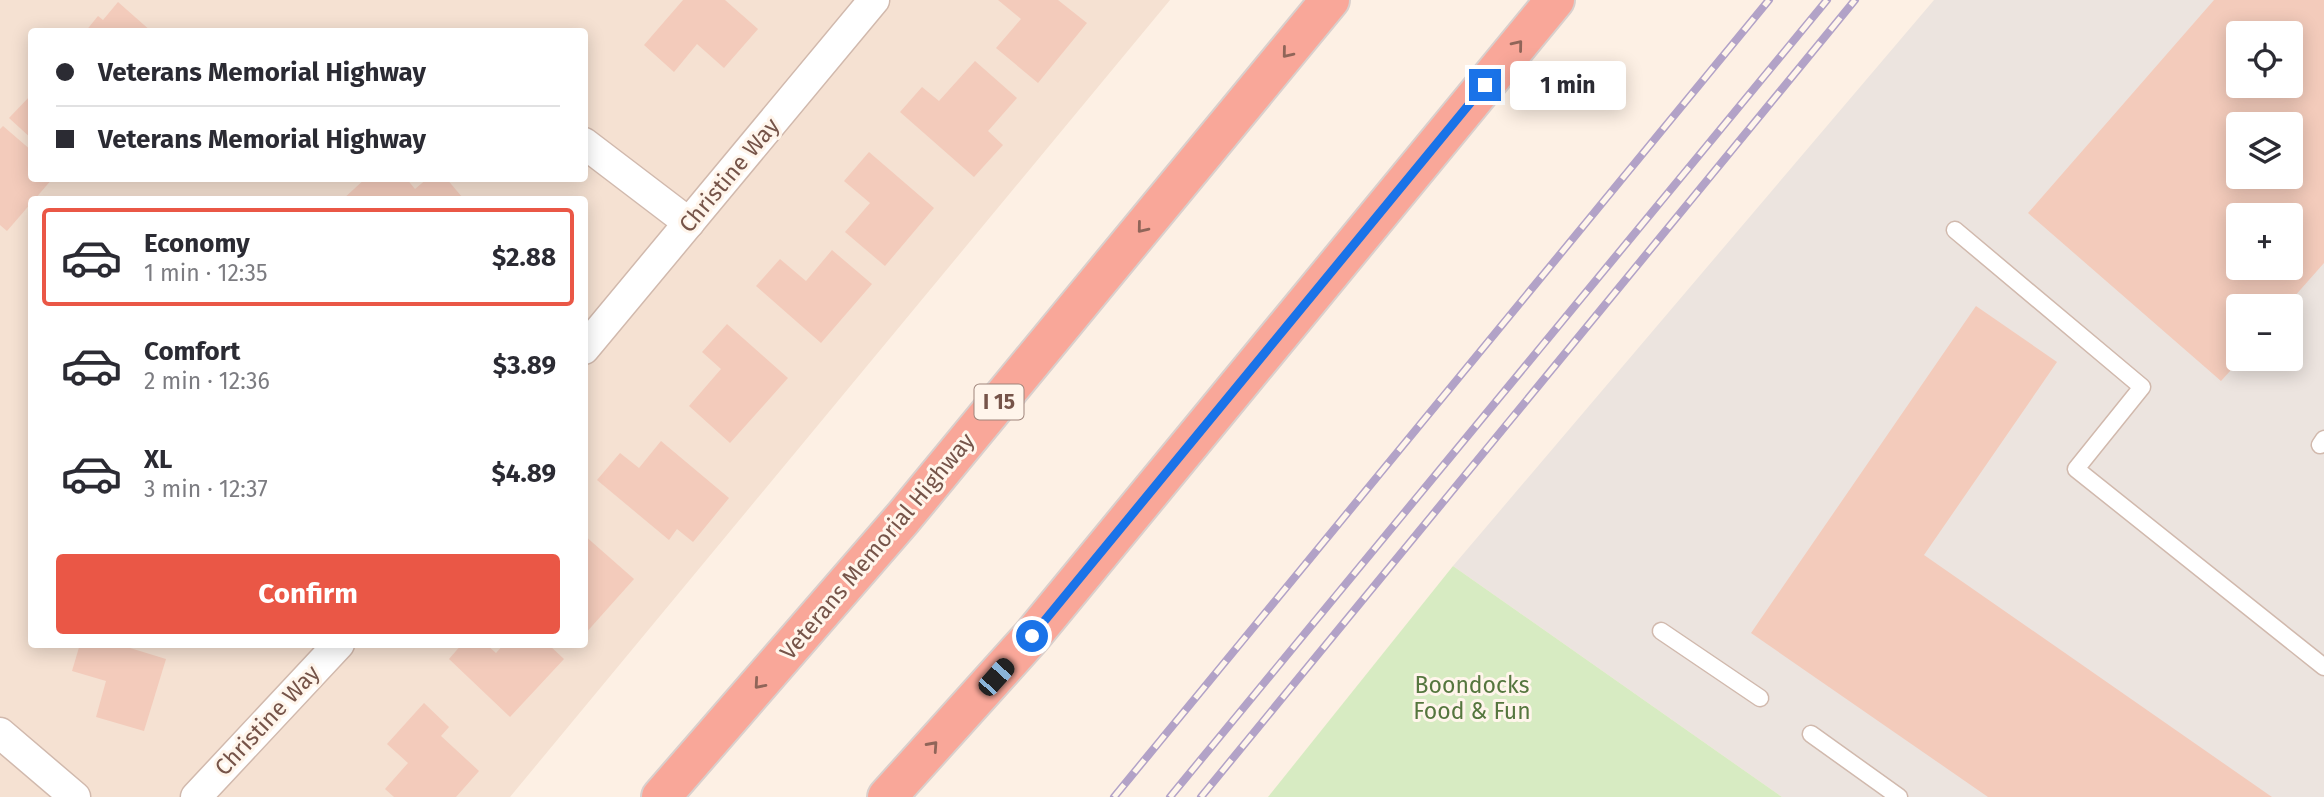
<!DOCTYPE html>
<html lang="en">
<head>
<meta charset="utf-8">
<style>
  :root { --surface:#fff; --page:#f7f7f7; --text:#2b2b33; --muted:#7c7c81; --line:#e1e1e2; --accent:#ea5746 }
  body { margin:0; font-family:"Fira Sans",sans-serif; background:var(--page); color:var(--text); height:100vh; display:flex; flex-direction:column; font-size:26px; white-space:nowrap }
  * { box-sizing:border-box; margin:0 }
  p { font-size:23px; color:var(--muted) }
  .icon { flex:none; width:38px; height:38px; fill:none; stroke:currentColor; stroke-width:2; stroke-linecap:round; stroke-linejoin:round }
  .map { position:relative; flex:1; overflow:hidden }
  .sheet { position:absolute; left:28px; top:196px; width:560px; height:452px; display:flex; flex-direction:column; background:var(--surface); border-radius:7px; box-shadow:0 4px 18px #0003 }
  .sheet>* { flex:none }
  .banner { position:absolute; left:28px; top:28px; width:560px; height:154px; border-radius:7px; box-shadow:0 4px 18px #0003; display:grid; align-content:center; height:154px; padding:0 28px; background:var(--surface) }
  .fabs { position:absolute; left:2226px; top:21px; display:grid; gap:14px }
  .fabs a { display:grid; place-items:center; width:77px; height:77px; border-radius:7px; background:var(--surface); box-shadow:0 4px 18px #0003; font-size:35px }
  .end { position:absolute; width:32px; height:32px; margin:-16px; border:9px solid #1a73e8; background:#fff; box-shadow:0 0 0 4px #fff }
  .from { border-radius:50% }
  .bubble { position:absolute; height:49px; border-radius:7px; background:var(--surface); box-shadow:0 4px 18px #0003; font-size:23px; font-weight:700; line-height:49px; text-align:center }
  .car { position:absolute; width:21px; height:42px; margin:-21px -10px; border-radius:9px; box-shadow:0 0 5px 2px #0007; background:linear-gradient(#222 24%,#8ab4d8 0 40%,#222 0 76%,#8ab4d8 0 86%,#222 0) }
  .banner b { display:flex; align-items:center; gap:24px; height:66px; font-size:26px }
  .banner b+b { border-top:2px solid var(--line) }
  .banner i { width:18px; height:18px; background:var(--text) }
  ul { padding:12px 0 0; list-style:none }
  li { display:flex; align-items:center; gap:21px; height:98px; margin:0 14px 10px; padding:0 14px; border:4px solid transparent; border-radius:7px }
  li div { flex:1 }
  li b { display:block; font-size:26px }
  li em { font-style:normal; font-weight:700 }
  li.active { border-color:var(--accent) }
  li>.icon { width:63px; height:63px; stroke-width:1.5 }
  .primary-button { display:flex; gap:14px; margin-top:auto; padding:14px 28px }
  .primary-button a { flex:1; height:80px; border-radius:7px; background:var(--accent); color:#fff; font-size:28px; font-weight:700; line-height:80px; text-align:center }
  .map>svg:first-child { display:block }
  .residential { fill:#f5e1d2; fill-rule:evenodd }
  .industrial { fill:#ece4df; fill-rule:evenodd }
  .green { fill:#d7ebc2 }
  .building { fill:#f3cbbb; fill-rule:evenodd }
  .lines { fill:none; stroke-linecap:round; stroke-linejoin:round }
  .service-casing { stroke:#d1b9ad; stroke-width:19 }
  .minor-casing { stroke:#d1b9ad; stroke-width:33 }
  .motorway-casing { stroke:#d9cfcc; stroke-width:42 }
  .service { stroke:#fff; stroke-width:16 }
  .minor { stroke:#fff; stroke-width:30 }
  .motorway { stroke:#f9a799; stroke-width:38 }
  .rail-casing { stroke:#b2a2c7; stroke-width:8 }
  .rail { stroke:#fff5eb; stroke-width:5; stroke-dasharray:16; stroke-linecap:butt }
  .oneway { stroke:#906559 }
  .route { stroke:#1a73e8; stroke-width:9 }
  .labels { text-anchor:middle; dominant-baseline:central; stroke-width:6; stroke-linejoin:round; paint-order:stroke }
  .shield { fill:#fff5eb; stroke:#9f847a; stroke-width:2 }
  .shield-label { font-size:21px; font-weight:bold; fill:#765449 }
  .street-label { font-size:23px; fill:#765449; stroke:#fff5eb }
  .park-label { font-size:23px; fill:#55763e; stroke:#fff5eb }
</style>
</head>
<body>
<div class="map">
<svg width="2324" height="797" viewBox="0 0 2324 797">
  <rect width="100%" height="100%" fill="#fdf0e4"/>
  <path class="residential" d="M0,0h1170l-660,797h-510zM32,32h552v146h-552zM32,200h552v444h-552z"/>
  <path class="industrial" d="M1934,0h390v797h-542l-329,-231zM2238,33h53v53h-53zM2238,124h53v53h-53zM2238,215h53v53h-53zM2238,306h53v53h-53z"/>
  <polygon class="green" points="1453,566 1782,797 1268,797"/>
  <g class="building">
    <polygon points="683,0 725,0 758,29 724,68 697,44 674,72 644,45"/>
    <polygon points="998,0 1058,0 1087,23 1038,83 996,48 1021,19"/>
    <path d="M2214,0h110v263l-38,43h-48v53h3l-20,22 -193,-168zM2238,33h53v53h-53zM2238,124h53v53h-53zM2238,215h53v53h-53z"/>
    <polygon points="118,2 152,32 85,32 98,16 103,20"/>
    <polygon points="975,61 1017,98 988,131 1003,145 974,177 900,112 922,87 939,101"/>
    <polygon points="32,94 32,139 9,118"/>
    <polygon points="3,126 32,151 32,178 53,178 34,200 32,200 32,202 7,231 0,225 0,129"/>
    <polygon points="869,152 934,208 885,266 845,232 870,203 844,181"/>
    <polygon points="366,178 406,178 415,189 428,178 446,178 462,197 460,200 342,200"/>
    <polygon points="832,250 872,284 821,343 756,286 780,259 806,281"/>
    <polygon points="1976,306 2057,362 1924,555 2272,797 1988,797 1751,633"/>
    <polygon points="727,324 788,378 730,443 689,406 721,369 702,352"/>
    <polygon points="661,441 729,498 693,542 677,529 669,540 597,480 620,453 639,468"/>
    <polygon points="584,535 634,579 584,635"/>
    <polygon points="80,644 117,644 166,659 144,731 96,717 106,681 72,671"/>
    <polygon points="462,644 486,644 496,653 504,644 548,644 564,659 510,717 449,659"/>
    <polygon points="424,703 449,727 441,736 479,771 456,797 394,797 385,789 408,763 387,744"/>
  </g>
  <g class="lines">
    <g class="service-casing">
      <g id="service">
        <polyline points="1955,230 2142,387 2076,469 2324,667"/>
        <polyline points="2320,445 2324,439"/>
        <polyline points="1661,631 1760,698"/>
        <polyline points="1811,734 1899,797"/>
      </g>
    </g>
    <g class="minor-casing">
      <g id="minor">
        <polyline points="584,143 689,223"/>
        <polyline points="584,349 874,0"/>
        <polyline points="0,733 75,797"/>
        <polyline points="196,797 339,644"/>
      </g>
    </g>
    <g class="motorway-casing">
      <g id="motorway">
        <polyline points="661,797 903,518 1330,0"/>
        <polyline points="887,797 1032,636 1555,0"/>
      </g>
    </g>
    <use href="#service" class="service"/>
    <use href="#minor" class="minor"/>
    <use href="#motorway" class="motorway"/>
    <g class="rail-casing">
      <g id="rail">
        <polyline points="1114,797 1769,0"/>
        <polyline points="1170,797 1827,0"/>
        <polyline points="1201,797 1855,0"/>
      </g>
    </g>
    <use href="#rail" class="rail"/>
  </g>
  <defs><path id="oneway-chevron" d="M-2-3.5L2.5 0L-2 3.5" fill="none" stroke-width="1.6" stroke-linecap="round" stroke-linejoin="round" transform="scale(1.75)"/></defs>
  <g class="oneway">
    <use href="#oneway-chevron" transform="translate(1518 45) rotate(-51)"/>
    <use href="#oneway-chevron" transform="translate(1287 53) rotate(129)"/>
    <use href="#oneway-chevron" transform="translate(1142 228) rotate(129)"/>
    <use href="#oneway-chevron" transform="translate(759 684) rotate(131)"/>
    <use href="#oneway-chevron" transform="translate(933 746) rotate(-48)"/>
  </g>
  <g class="lines">
    <polyline class="route" points="1032,636 1485,85"/>
  </g>
  <g class="labels">
    <rect class="shield" x="974.5" y="384.5" width="49" height="35" rx="5"/>
    <g class="shield-label">
      <text x="999" y="402">I 15</text>
    </g>
    <g class="street-label">
      <text transform="translate(729 175) rotate(-50)">Christine Way</text>
      <text transform="translate(877 546) rotate(-50)">Veterans Memorial Highway</text>
      <text transform="translate(267 720) rotate(-47)">Christine Way</text>
    </g>
    <g class="park-label">
      <text x="1472" y="685">Boondocks<tspan x="1472" dy="26">Food &amp; Fun</tspan></text>
    </g>
  </g>
</svg>
<div class="fabs">
<a><svg class="icon" aria-label="locate" viewBox="0 0 24 24"><circle cx="12" cy="12" r="6"/><path d="M12 2v4M12 18v4M2 12h4M18 12h4"/></svg></a>
<a><svg class="icon" aria-label="layers" viewBox="0 0 24 24"><path d="M12 4l9 5-9 5-9-5zM3 14l9 5 9-5"/></svg></a>
<a>+</a>
<a>−</a>
</div>
<i class="end from" style="left:1032px;top:636px"></i>
<i class="end" style="left:1485px;top:85px"></i>
<div class="bubble" style="left:1510px;top:61px;width:116px">1 min</div>
<i class="car" style="left:996px;top:677px;rotate:42deg"></i>
<div class="banner">
<b><i class="from"></i>Veterans Memorial Highway</b>
<b><i></i>Veterans Memorial Highway</b>
</div>
<section class="sheet">
<ul>
<li class="active"><svg class="icon" aria-label="car" viewBox="0 0 24 24"><path d="M5 17H2v-5l4-1 3-4h7l3 4 3 1v5h-3M9 17h6M6 11h13"/><circle cx="7" cy="17" r="2"/><circle cx="17" cy="17" r="2"/></svg><div><b>Economy</b><p>1 min · 12:35</p></div><em>$2.88</em></li>
<li><svg class="icon" aria-label="car" viewBox="0 0 24 24"><path d="M5 17H2v-5l4-1 3-4h7l3 4 3 1v5h-3M9 17h6M6 11h13"/><circle cx="7" cy="17" r="2"/><circle cx="17" cy="17" r="2"/></svg><div><b>Comfort</b><p>2 min · 12:36</p></div><em>$3.89</em></li>
<li><svg class="icon" aria-label="car" viewBox="0 0 24 24"><path d="M5 17H2v-5l4-1 3-4h7l3 4 3 1v5h-3M9 17h6M6 11h13"/><circle cx="7" cy="17" r="2"/><circle cx="17" cy="17" r="2"/></svg><div><b>XL</b><p>3 min · 12:37</p></div><em>$4.89</em></li>
</ul>
<div class="primary-button"><a>Confirm</a></div>
</section>
</div>
</body>
</html>
